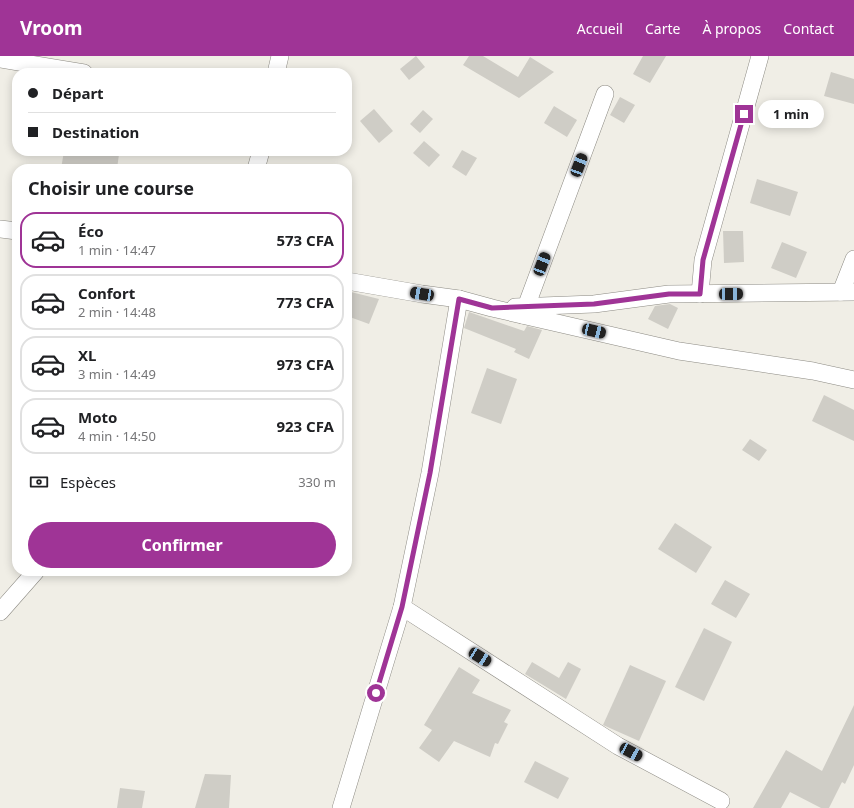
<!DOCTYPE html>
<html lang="fr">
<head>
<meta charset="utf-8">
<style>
  :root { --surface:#fff; --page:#f2f2f2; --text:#202124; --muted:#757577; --line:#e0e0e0; --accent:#9f3496 }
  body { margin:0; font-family:"Noto Sans",sans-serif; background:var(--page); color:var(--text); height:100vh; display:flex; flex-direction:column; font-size:15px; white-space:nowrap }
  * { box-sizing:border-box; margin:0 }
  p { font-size:13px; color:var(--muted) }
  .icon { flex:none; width:22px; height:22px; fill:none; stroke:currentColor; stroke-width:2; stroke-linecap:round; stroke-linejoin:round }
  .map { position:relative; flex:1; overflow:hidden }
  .sheet { position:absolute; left:12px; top:108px; width:340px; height:412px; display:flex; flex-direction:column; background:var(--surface); border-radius:16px; box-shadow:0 2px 10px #0003 }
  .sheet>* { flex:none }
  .top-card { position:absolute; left:12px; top:12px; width:340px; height:88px; border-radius:16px; box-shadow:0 2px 10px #0003; display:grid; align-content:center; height:88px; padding:0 16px; background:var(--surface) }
  .end { position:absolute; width:18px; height:18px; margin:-9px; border:5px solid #9f3496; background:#fff; box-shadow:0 0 0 2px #fff }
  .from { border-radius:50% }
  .bubble { position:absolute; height:28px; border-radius:14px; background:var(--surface); box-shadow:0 2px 10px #0003; font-size:13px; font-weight:700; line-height:28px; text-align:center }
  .car { position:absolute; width:12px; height:24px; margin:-12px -6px; border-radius:5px; box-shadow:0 0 3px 1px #0007; background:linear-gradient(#222 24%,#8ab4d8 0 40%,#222 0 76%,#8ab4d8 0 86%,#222 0) }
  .top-card b { display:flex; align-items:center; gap:14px; height:38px; font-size:15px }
  .top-card b+b { border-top:1px solid var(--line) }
  .top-card i { width:10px; height:10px; background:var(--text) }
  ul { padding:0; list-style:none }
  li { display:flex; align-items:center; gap:12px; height:56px; margin:0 8px 6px; padding:0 8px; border:2px solid var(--line); border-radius:16px }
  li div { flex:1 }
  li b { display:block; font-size:15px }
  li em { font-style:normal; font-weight:700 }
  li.selected { border-color:var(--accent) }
  li>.icon { width:36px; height:36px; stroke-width:1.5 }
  h2 { padding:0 16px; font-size:18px; line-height:48px }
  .pay { display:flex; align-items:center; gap:10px; height:44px; padding:0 16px; font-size:15px }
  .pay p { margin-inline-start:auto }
  .button { display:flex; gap:8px; margin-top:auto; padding:8px 16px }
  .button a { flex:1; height:46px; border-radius:24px; background:var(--accent); color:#fff; font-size:16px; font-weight:700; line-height:46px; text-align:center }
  header { display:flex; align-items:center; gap:24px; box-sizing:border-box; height:56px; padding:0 20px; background:var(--accent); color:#fff }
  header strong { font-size:19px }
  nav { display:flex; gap:22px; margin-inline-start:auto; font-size:14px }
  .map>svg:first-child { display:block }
  .building { fill:#cfcdc6 }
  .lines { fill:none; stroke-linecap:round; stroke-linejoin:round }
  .minor-casing { stroke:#8c8a83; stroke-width:18 }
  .minor { stroke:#fff; stroke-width:17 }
  .route { stroke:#9f3496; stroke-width:5 }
</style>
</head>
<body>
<header>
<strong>Vroom</strong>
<nav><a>Accueil</a><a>Carte</a><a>À propos</a><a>Contact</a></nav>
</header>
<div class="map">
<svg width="854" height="752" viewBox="0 0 854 752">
  <rect width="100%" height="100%" fill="#f0eee6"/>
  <g class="building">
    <polygon points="416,0 425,11 409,24 400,13"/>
    <polygon points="469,0 483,0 518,21 530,1 554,16 519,42 463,9"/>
    <polygon points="643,0 666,0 650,27 633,18"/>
    <polygon points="831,16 854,23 854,48 824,40"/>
    <polygon points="620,41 635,49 624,67 610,59"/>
    <polygon points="554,50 577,64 567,81 544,67"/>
    <polygon points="374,53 393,75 379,87 360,65"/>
    <polygon points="423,54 433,63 420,77 410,68"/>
    <polygon points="424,85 440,99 429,111 413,97"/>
    <polygon points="462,94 477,102 466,120 452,111"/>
    <polygon points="64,95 116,95 116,97 119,98 117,113 61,113"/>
    <polygon points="757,123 798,136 790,160 750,147"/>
    <polygon points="723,175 743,175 744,206 724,207"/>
    <polygon points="782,186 807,196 796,222 771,212"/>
    <polygon points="351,236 379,243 369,268 347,260 347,245"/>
    <polygon points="670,248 678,252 668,273 648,263 655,250"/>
    <polygon points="469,256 524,275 527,270 542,274 529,303 514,296 516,293 464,272"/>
    <polygon points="487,312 517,323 501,368 471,357"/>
    <polygon points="824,339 854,354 854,385 812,365"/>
    <polygon points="750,383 767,394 759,405 742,394"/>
    <polygon points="675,467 712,491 696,517 658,493"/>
    <polygon points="725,524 750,538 736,562 711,548"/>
    <polygon points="704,572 732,586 704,645 675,631"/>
    <polygon points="532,606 559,622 568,606 581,613 566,643 525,618"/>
    <polygon points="630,609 666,625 639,685 603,669"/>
    <polygon points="459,611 480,624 472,637 511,654 504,666 508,668 498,688 495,687 490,701 454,685 439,706 419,692 432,674 424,669"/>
    <polygon points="854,649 854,709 845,728 842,726 829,752 821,752 790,736 781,752 753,752 786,694 822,715"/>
    <polygon points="535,705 569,722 558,743 524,726"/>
    <polygon points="205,718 231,719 229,752 195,752"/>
    <polygon points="120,732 145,735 142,752 117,752"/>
  </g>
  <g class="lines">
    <g class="minor-casing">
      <g id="minor">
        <polyline points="0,3 84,17"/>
        <polyline points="276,17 280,0"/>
        <polyline points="256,113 261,95"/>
        <polyline points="0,173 17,175"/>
        <polyline points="347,225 422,238 459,243 492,252 679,295 813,315 854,324"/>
        <polyline points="841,236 854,203"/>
        <polyline points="700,238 703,204 760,0"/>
        <polyline points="515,251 594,248 669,238 854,236"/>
        <polyline points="523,259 605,38"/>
        <polyline points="402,551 618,690 721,745"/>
        <polyline points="0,556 36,515"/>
        <polyline points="341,752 402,551 430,417 459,243"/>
      </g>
    </g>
    <use href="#minor" class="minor"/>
  </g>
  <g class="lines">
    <polyline class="route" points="376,637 402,551 430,417 459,243 492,252 594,248 669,238 700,238 703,204 744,58"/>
  </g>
</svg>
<i class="end from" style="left:376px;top:637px"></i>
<i class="end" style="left:744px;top:58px"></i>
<div class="bubble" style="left:758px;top:44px;width:66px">1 min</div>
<i class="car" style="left:579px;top:109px;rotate:21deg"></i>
<i class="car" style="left:542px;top:208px;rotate:21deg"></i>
<i class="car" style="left:422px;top:238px;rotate:280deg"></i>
<i class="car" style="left:731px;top:238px;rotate:89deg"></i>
<i class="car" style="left:594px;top:275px;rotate:103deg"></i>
<i class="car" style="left:480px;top:601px;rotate:122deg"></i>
<i class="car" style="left:631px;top:696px;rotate:118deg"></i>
<div class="top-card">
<b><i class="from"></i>Départ</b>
<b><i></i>Destination</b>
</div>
<section class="sheet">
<h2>Choisir une course</h2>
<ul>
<li class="selected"><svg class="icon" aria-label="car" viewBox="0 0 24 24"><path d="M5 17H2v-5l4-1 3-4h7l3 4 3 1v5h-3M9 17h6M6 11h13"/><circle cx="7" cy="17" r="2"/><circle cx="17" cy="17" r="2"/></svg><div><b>Éco</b><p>1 min · 14:47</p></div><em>573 CFA</em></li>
<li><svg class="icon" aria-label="car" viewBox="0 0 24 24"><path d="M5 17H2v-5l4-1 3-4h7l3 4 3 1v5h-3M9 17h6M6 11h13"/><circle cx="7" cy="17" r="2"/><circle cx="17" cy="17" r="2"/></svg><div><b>Confort</b><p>2 min · 14:48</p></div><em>773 CFA</em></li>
<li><svg class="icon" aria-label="car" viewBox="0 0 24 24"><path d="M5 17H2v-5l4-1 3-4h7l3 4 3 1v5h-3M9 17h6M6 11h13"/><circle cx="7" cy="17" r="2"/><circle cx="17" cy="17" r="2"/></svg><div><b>XL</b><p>3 min · 14:49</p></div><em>973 CFA</em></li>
<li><svg class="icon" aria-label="car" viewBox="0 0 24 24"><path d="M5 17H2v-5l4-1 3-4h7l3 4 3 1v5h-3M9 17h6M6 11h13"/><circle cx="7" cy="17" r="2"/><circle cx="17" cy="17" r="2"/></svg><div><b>Moto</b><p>4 min · 14:50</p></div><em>923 CFA</em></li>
</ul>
<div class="pay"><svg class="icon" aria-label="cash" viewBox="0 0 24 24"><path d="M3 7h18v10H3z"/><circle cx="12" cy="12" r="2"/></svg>Espèces<p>330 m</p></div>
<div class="button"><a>Confirmer</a></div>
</section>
</div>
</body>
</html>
